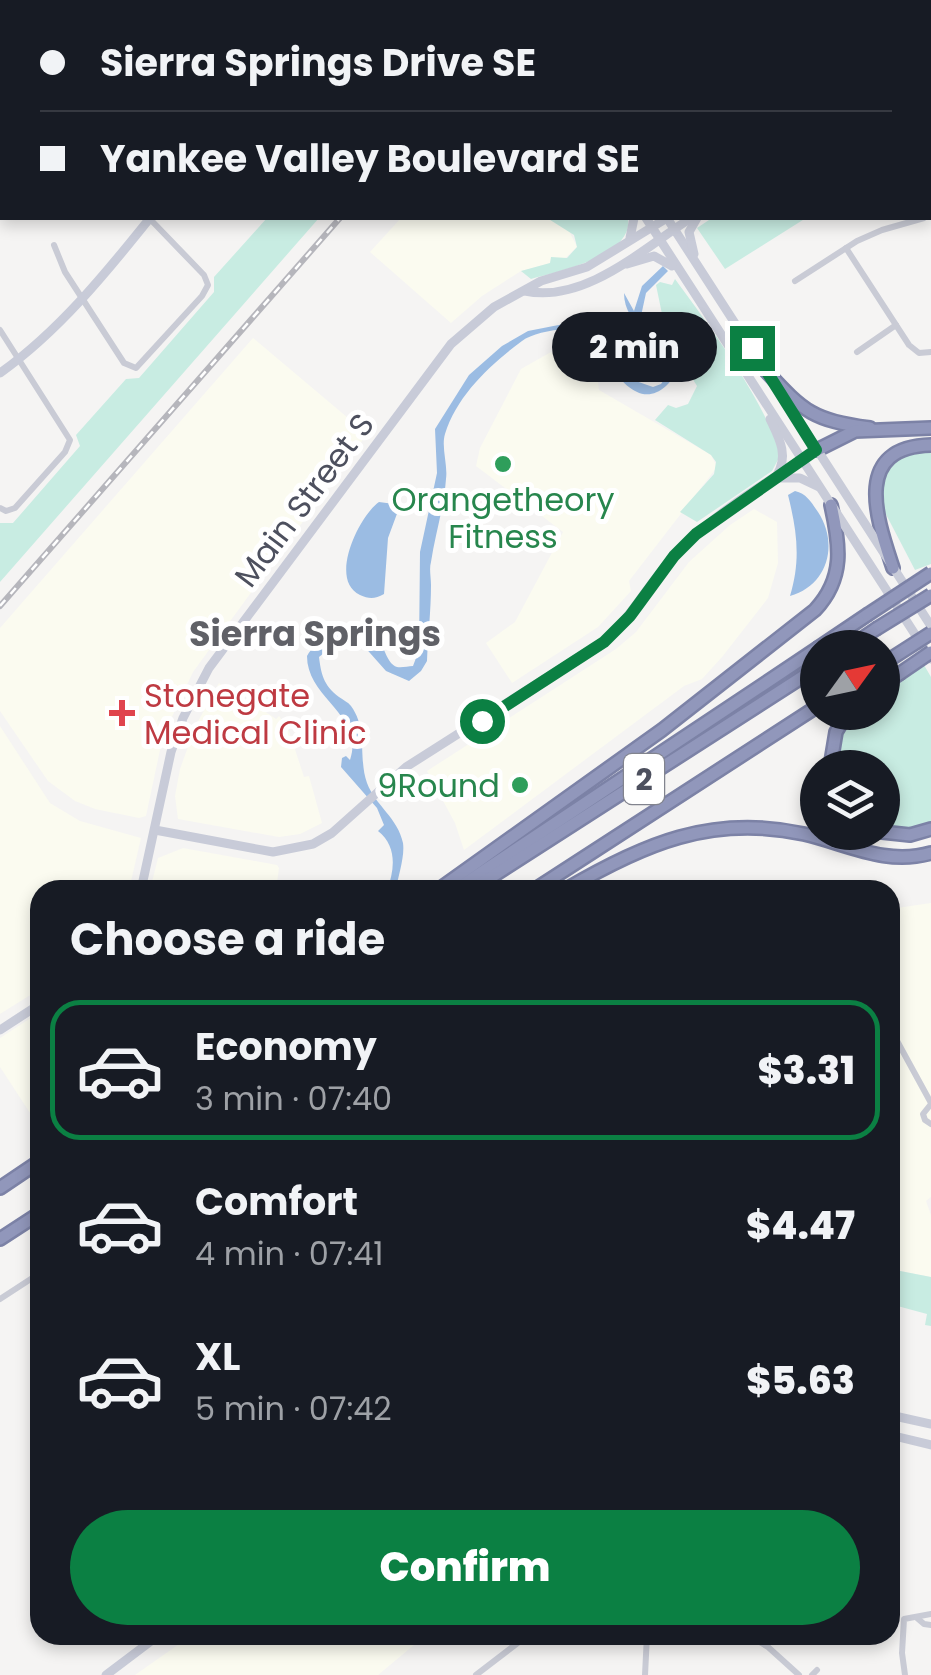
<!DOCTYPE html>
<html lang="en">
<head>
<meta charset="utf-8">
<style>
  :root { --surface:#171b24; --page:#242831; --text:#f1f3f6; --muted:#9ea1a6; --line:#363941; --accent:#0b8043 }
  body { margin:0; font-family:Poppins,sans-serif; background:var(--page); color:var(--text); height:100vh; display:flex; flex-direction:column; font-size:38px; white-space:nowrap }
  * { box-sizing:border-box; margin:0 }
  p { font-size:32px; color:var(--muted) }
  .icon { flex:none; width:55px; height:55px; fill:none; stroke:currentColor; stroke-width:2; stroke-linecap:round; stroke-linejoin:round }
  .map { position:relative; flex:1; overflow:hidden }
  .side { position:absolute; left:30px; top:880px; width:870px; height:765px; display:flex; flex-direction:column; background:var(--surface); border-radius:30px; box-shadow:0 5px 15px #0003 }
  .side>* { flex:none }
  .top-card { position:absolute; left:0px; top:0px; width:932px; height:220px; box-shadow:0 5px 15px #0003; display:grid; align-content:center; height:220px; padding:0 40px; background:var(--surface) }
  .needle { width:65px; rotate:57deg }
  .buttons { position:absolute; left:800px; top:630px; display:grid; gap:20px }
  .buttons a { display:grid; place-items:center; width:100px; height:100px; border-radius:50%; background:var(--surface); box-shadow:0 5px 15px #0003; font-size:50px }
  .end { position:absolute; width:45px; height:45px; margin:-22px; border:12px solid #0b8043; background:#fff; box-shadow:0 0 0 5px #fff }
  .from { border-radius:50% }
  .bubble { position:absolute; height:70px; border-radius:35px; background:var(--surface); box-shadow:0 5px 15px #0003; font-size:32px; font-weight:800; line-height:70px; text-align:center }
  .top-card b { display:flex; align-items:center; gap:35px; height:95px; font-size:38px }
  .top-card b+b { border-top:2px solid var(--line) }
  .top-card i { width:25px; height:25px; background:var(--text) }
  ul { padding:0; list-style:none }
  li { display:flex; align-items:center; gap:30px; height:140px; margin:0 20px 15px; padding:0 20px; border:5px solid transparent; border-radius:30px }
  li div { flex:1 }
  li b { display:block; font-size:38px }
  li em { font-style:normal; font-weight:800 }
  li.active { border-color:var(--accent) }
  li>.icon { width:90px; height:90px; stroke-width:1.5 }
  h2 { padding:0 40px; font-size:45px; line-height:120px }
  .primary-button { display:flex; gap:20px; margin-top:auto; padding:20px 40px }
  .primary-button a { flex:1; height:115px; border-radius:60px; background:var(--accent); color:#fff; font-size:40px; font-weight:800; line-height:115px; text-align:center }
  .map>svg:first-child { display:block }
  .commercial { fill:#fbfbf0 }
  .green { fill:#c8ece2 }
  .water { fill:#9bbce3 }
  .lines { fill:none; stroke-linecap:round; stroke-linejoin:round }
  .highway-casing { stroke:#7c82a6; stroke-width:16 }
  .street { stroke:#c9cbd5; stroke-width:6 }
  .secondary { stroke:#c8cbd8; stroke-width:9 }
  .highway { stroke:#9197bb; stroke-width:11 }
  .rail-casing { stroke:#b6b6bc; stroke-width:6 }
  .rail { stroke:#fff; stroke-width:2.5; stroke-dasharray:8; stroke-linecap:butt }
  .highway-bridge-casing { stroke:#7c82a6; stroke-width:16; stroke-linecap:butt }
  .highway-bridge { stroke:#9197bb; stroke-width:11 }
  .route { stroke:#0b8043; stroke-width:12 }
  .leisure-dot { fill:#2e9e5b; stroke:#fff; stroke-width:4 }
  .health-dot { fill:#e0444e; stroke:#fff; stroke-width:4 }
  .labels { text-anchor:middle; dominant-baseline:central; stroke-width:10; stroke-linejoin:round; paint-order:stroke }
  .shield { fill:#fff; stroke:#82848e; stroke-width:2.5 }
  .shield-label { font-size:30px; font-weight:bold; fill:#4d505e }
  .leisure-label { font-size:32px; fill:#27864d; stroke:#fff }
  .street-label { font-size:32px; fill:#4d505e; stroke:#fff }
  .health-label { font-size:32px; fill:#be3a42; stroke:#fff; text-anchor:start }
  .neighbourhood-label { font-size:35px; font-weight:bold; fill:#606167; stroke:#fff }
</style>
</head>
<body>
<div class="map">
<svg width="931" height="1675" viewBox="0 0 931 1675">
  <rect width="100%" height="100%" fill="#f5f4f3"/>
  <g class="commercial">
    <polygon points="401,218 547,218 568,229 577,247 563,260 551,257 551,263 521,271 482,296 451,323 370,252"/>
    <polygon points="253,338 367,434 193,672 163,736 146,816 139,818 95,809 75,801 48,781 0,711 0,628"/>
    <polygon points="551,352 598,382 599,390 711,455 717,467 629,581 631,591 598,627 512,683 486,643 515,622 563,532 476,466 480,448 521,369"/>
    <polygon points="754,509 777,522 778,563 768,598 722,657 702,679 684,686 464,850 455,823 427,771 616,649 636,632 689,562 730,525"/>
    <polygon points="219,683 251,707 254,704 276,719 279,716 288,728 304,777 309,776 322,823 300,834 279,837 178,819 175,796 180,769 196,725"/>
    <polygon points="0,726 50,803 80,821 141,838 129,890 40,890 40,989 0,1014"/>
    <polygon points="183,848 277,865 279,868 276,890 150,890 158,858"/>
    <polygon points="931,903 931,1197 926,1201 931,1215 931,1277 890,1269 890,909"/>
    <polygon points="40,1012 40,1113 32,1116 0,1067 0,1038"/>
    <polygon points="192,1635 426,1635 378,1675 135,1675"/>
  </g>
  <g class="green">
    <polygon points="267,218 319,218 0,582 0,523 13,523 80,446 76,435 126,379 139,378 214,292 214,277"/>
    <path d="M547,218h81c6,38 -69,53 -97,61l-10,-8 29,-8 1,-6 16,1 10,-11 -3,-12z"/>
    <polygon points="712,218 806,218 725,269 697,228"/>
    <path d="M675,279c33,45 92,124 105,177l-8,15 -75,51 -17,-10 34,-38 2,-12 -5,-7 -56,-35 13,-15 8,3 12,-4 9,-18 -30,-48 -11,-53 4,-3 12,3z"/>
    <path d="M931,448v116l-16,6 -37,-71c6,-30 20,-50 53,-51z"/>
    <path d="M924,665l7,12v145c-17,6 -30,10 -48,4l-1,-58 -48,-1 4,-28 17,-26 27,-1 1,-20z"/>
    <polygon points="890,1269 931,1277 931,1326 925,1325 927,1314 890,1304"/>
  </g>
  <g class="water">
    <path d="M663,266l5,5 -22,22 -5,23c11,20 52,45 25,70 -38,34 -66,-47 -85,-54 -14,-6 -47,0 -59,9 -31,23 -65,54 -77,93 -4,13 3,31 1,45 -2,28 -11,56 -15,83 -2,7 0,15 0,23 0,25 -3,51 -4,76l-6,10 -12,10 -23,-10 -24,-27 -23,-3 -20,16c2,16 4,28 20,40 4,3 9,5 12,9 17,23 7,52 16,77 8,22 31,35 36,60 2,14 -5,33 -7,47h-9c8,-21 10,-44 -9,-59l6,-6 -7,-17 -36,-41 1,-9 4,-2 4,4c15,-45 -43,-61 -43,-104 15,-25 47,-37 71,-15 8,7 8,22 19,26 5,1 11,-1 16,-1l6,-16 1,-98 17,-79 -2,-44 34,-54 33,-29 26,-15 51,-10 17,12 34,46 23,8 8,-3 8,-11c-5,-32 -45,-46 -45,-80l10,18 8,-25z"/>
    <path d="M795,491c12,3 16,11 23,21 21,32 10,73 -28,84 11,-36 7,-65 -2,-101z"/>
    <path d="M379,502l15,2 4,7 -10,27 -4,56c-9,5 -15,5 -24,1 -32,-15 -1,-79 19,-93z"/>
  </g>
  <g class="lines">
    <g class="highway-casing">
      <g id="highway">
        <path d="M766,371c39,42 47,49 104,57"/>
        <polyline points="817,450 855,431 931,428"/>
        <path d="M893,568c-15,-46 -43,-121 38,-123"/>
        <polyline points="818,648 867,615"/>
        <polyline points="848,648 876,629"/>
        <polyline points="882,685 899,674"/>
        <polyline points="830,768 836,732 848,712"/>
        <polyline points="882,832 910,835 931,829"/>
        <path d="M438,890l224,-160 153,-120c30,-32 25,-65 16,-105"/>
        <polyline points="455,890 818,648"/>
        <polyline points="471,890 818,667"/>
        <polyline points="534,890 818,706"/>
        <path d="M565,890c78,-46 147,-76 239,-56 43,10 82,32 127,19"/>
        <polyline points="0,1188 40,1161"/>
        <polyline points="0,1239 40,1213"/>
      </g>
    </g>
    <g class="street">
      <polyline points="95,0 96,2"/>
      <polyline points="690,0 691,2"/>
      <polyline points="821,0 823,2"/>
      <polyline points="136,2 144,0"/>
      <polyline points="615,2 617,0"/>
      <polyline points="909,2 911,0"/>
      <polyline points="0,165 2,163"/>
      <polyline points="930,215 931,215"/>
      <polyline points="54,245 65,272 124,363 136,368 202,296 208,285 204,275 150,219"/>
      <polyline points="846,248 909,345 919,353 931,352"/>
      <polyline points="795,281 857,241 882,230 924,218"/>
      <polyline points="0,330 70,440 65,452 15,508 6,511 0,508"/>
      <polyline points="857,352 896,325"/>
      <polyline points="657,890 713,883 739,890"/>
      <polyline points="890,1028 931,1103"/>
      <polyline points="931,1104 923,1114 925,1120 931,1124"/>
      <polyline points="0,1299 40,1273"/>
      <polyline points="917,1618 924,1624 931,1625"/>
      <polyline points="748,1635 768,1647 799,1675"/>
      <polyline points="476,1675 528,1635"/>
      <polyline points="645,1675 647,1635"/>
      <polyline points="812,1675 817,1670"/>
      <polyline points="905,1675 902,1653 904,1619 931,1614"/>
    </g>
    <g class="secondary">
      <polyline points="188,0 188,2"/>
      <polyline points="511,0 513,2"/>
      <polyline points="525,0 526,2"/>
      <polyline points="750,0 751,2"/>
      <polyline points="646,218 931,659"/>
      <polyline points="667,218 769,376"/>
      <polyline points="630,238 634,218"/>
      <polyline points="694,254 689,232 697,218"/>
      <polyline points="627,264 654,256 672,266"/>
      <path d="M525,291c60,13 120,-44 166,-73"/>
      <path d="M0,373c58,-41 106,-100 150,-155"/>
      <polyline points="778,389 931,626"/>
      <path d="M770,419c9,19 19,36 7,56"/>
      <polyline points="777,478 800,478 819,487"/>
      <path d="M155,830l118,22 40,-8 19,-11 74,-66 198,-126c28,-24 44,-57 69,-84 40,-44 94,-75 144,-107"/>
      <polyline points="141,890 171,752 183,718 209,668 451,344 494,307 541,281 587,267 667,218"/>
      <polyline points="0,1030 40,1004"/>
      <polyline points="890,1415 931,1424"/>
      <polyline points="890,1435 931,1445"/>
      <polyline points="106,1675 159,1635"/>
    </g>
    <use href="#highway" class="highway"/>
    <g class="rail-casing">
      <g id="rail">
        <polyline points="526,2 529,0"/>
        <polyline points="0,606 340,218"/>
      </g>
    </g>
    <use href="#rail" class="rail"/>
    <g class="highway-bridge-casing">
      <g id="highway-bridge">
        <polyline points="867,615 931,573"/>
        <polyline points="876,629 931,595"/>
        <polyline points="892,658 931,633"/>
        <polyline points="899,674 931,652"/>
      </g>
    </g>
    <use href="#highway-bridge" class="highway-bridge"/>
  </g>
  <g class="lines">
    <polyline class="route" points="482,721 604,642 630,616 674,556 696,534 816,450 752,348"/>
  </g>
  <g class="leisure-dot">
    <circle cx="503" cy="464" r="10"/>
    <circle cx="520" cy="785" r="10"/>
  </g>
  <path class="health-dot" d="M117 698h10v10h10v10h-10v10h-10v-10h-10v-10h10z"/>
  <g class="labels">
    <rect class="shield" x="624" y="754" width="40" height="50" rx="8"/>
    <g class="shield-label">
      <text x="644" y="779">2</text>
    </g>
    <g class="leisure-label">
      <text x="503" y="499">Orangetheory<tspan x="503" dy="37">Fitness</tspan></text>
      <text x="500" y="785" text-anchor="end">9Round</text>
    </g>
    <g class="street-label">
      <text transform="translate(304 500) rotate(-53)">Main Street S</text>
    </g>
    <g class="health-label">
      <text x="144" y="695">Stonegate<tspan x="144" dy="37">Medical Clinic</tspan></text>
    </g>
    <g class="neighbourhood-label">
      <text x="315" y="633">Sierra Springs</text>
    </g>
  </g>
</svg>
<div class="buttons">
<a><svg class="needle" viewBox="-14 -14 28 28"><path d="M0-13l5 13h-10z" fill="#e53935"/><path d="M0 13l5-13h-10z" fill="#9ea1a6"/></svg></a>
<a><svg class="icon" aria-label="layers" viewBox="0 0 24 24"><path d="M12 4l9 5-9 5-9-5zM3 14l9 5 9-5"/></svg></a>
</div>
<i class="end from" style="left:482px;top:721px"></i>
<i class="end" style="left:752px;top:348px"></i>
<div class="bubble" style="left:552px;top:312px;width:165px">2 min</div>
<div class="top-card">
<b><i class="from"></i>Sierra Springs Drive SE</b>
<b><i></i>Yankee Valley Boulevard SE</b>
</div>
<section class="side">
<h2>Choose a ride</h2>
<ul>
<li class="active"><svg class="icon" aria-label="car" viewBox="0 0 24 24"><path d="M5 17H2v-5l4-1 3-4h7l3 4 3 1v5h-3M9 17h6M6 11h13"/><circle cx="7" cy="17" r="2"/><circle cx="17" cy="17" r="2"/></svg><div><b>Economy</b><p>3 min · 07:40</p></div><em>$3.31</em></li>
<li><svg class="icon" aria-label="car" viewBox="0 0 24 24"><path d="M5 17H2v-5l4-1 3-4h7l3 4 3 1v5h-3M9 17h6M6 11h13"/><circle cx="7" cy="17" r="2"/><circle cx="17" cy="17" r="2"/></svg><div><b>Comfort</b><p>4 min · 07:41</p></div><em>$4.47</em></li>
<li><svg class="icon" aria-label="car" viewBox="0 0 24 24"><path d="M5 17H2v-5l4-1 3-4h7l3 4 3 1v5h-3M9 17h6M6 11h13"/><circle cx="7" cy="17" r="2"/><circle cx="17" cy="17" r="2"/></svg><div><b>XL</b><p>5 min · 07:42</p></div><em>$5.63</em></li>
</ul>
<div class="primary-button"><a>Confirm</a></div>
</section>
</div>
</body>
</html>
